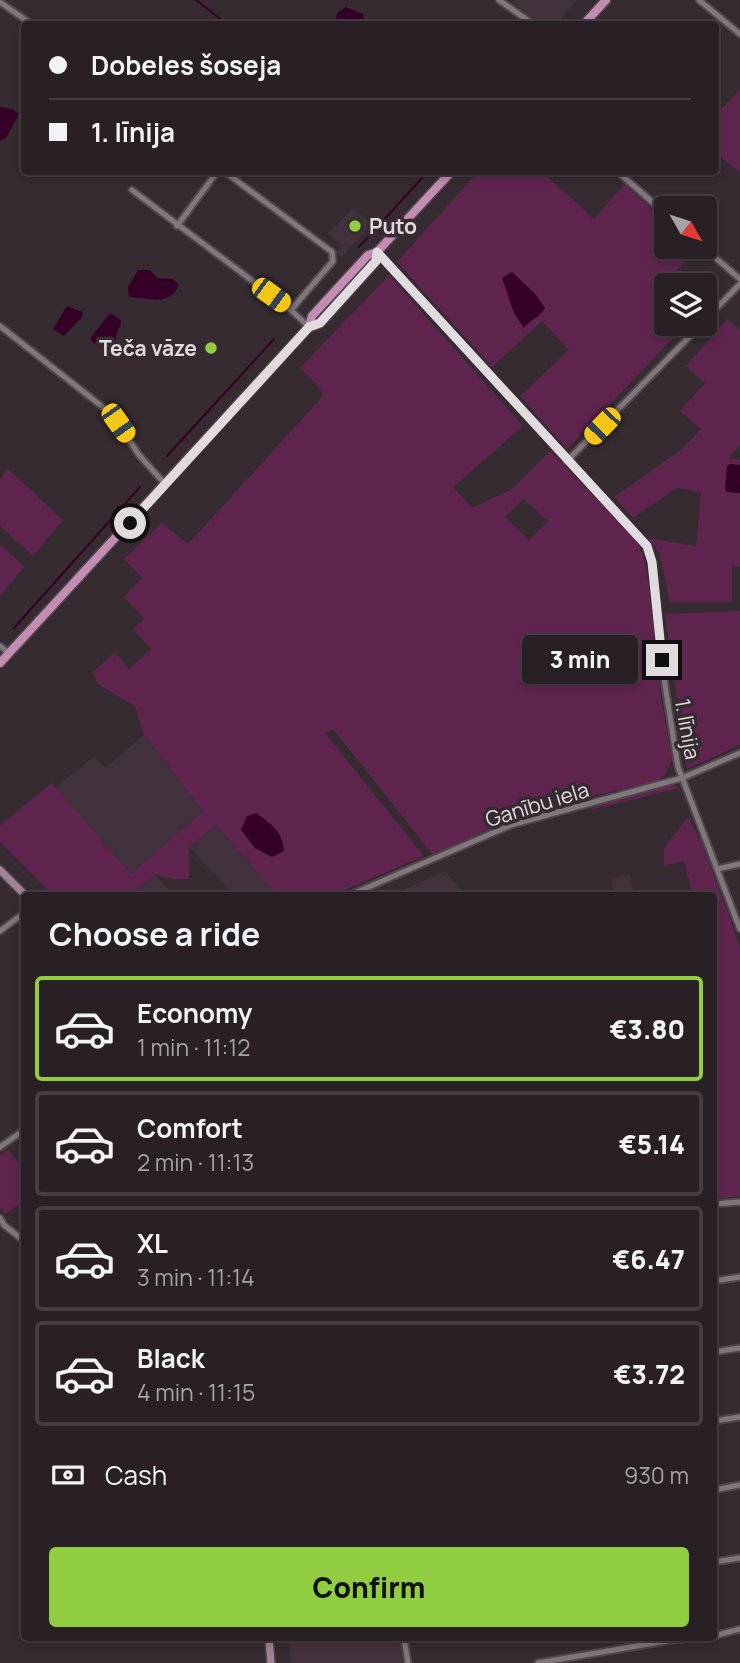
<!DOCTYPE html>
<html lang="en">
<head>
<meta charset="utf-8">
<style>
  :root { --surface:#282025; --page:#342d32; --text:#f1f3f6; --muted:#a5a3a7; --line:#443e42; --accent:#90cd41 }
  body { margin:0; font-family:Manrope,sans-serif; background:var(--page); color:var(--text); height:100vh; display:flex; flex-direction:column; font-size:26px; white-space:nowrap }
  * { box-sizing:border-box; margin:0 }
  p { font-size:23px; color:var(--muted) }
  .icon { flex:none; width:38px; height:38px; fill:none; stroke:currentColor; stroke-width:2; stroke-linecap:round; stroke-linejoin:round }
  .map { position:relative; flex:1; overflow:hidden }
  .drawer { position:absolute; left:21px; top:892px; width:696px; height:749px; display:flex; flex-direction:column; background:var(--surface); border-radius:7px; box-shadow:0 4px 10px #0003,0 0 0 2px var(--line) }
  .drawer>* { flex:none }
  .banner { position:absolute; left:21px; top:21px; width:698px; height:154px; border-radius:7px; box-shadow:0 4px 10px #0003,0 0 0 2px var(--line); display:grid; align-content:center; height:154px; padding:0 28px; background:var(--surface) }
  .needle { width:46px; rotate:129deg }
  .tools { position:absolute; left:654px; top:196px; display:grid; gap:14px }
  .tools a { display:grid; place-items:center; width:63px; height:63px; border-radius:7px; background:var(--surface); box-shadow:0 4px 10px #0003,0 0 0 2px var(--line); font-size:35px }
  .end { position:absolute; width:32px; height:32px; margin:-16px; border:9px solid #e1dade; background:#111; box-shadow:0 0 0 4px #111 }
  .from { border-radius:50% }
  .bubble { position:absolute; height:49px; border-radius:7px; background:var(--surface); box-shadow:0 4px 10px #0003,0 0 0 2px var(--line); font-size:23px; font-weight:800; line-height:49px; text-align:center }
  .car { position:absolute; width:21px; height:42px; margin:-21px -10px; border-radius:9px; box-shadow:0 0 5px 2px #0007; background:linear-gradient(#f5c518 24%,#345 0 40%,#f5c518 0 76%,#345 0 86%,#f5c518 0) }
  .banner b { display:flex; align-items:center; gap:24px; height:66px; font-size:26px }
  .banner b+b { border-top:2px solid var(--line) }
  .banner i { width:18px; height:18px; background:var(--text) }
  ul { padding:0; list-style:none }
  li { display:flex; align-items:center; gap:21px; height:105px; margin:0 14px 10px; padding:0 14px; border:4px solid var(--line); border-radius:7px }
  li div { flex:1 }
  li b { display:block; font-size:26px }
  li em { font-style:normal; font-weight:800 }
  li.selected { border-color:var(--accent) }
  li>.icon { width:63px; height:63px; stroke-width:1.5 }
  h2 { padding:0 28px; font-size:32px; line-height:84px }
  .pay { display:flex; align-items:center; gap:18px; height:77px; padding:0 28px; font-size:26px }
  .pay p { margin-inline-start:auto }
  .cta { display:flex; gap:14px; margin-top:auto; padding:14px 28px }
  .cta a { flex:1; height:80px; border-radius:7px; background:var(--accent); color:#111; font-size:28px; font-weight:800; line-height:80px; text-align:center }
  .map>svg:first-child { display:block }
  .built { fill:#42323c }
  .green { fill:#60254f; fill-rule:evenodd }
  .water { fill:#350028 }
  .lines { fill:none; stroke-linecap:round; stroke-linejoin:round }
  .stream { stroke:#350028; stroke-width:2 }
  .minor-casing { stroke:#50474c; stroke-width:9 }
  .secondary-casing { stroke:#50474c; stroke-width:10 }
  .primary-casing { stroke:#50474c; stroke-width:11 }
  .minor { stroke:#82767d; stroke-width:5 }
  .secondary { stroke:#a28196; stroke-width:7 }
  .primary { stroke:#c38cb0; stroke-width:8 }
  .route { stroke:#e1dade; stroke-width:9 }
  .poi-dot { fill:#90cd41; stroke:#352b31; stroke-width:2.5 }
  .labels { text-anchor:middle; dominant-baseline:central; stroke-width:7; stroke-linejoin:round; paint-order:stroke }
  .poi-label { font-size:21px; font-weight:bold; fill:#e1dade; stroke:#352b31; text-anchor:start }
  .street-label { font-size:21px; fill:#e1dade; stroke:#352b31 }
</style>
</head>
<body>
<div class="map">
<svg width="740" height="1663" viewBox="0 0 740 1663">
  <rect width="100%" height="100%" fill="#352b31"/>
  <g class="built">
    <polygon points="515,0 577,0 556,24 540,24 513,2"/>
    <polygon points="353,209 372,224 342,257 336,252 341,245 328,233"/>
    <polygon points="144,735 203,811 131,874 55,788 93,757 105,768"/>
    <polygon points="216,825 278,896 235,896 189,847"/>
    <polygon points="445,871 460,888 472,896 389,896"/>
    <polygon points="629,874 635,896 615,896 611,879"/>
    <polygon points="155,875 175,896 130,896"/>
    <polygon points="288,1638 399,1638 403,1663 291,1663"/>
  </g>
  <g class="green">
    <polygon points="740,90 740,172 716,154 716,114"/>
    <polygon points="478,172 542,172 594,219 624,184 667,223 667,247 692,247 695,250 653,297 667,310 667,324 682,324 685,326 567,449 520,396 569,350 542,321 492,367 397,262"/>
    <path d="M389,275l134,151 -70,61 19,21 40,-19 38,-38 85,87 8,17 4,16 14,127 11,61 -7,16 -10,7 -116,26 -107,46 -99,-125 -8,4 99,123 -94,40h-52l-62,-71 -27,22v32h-16l-18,-4 -25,21h-25l-5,-5 -4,5h-42l-54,-54v-17l52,-42 79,91 72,-63 -59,-76 -9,-29 -37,-22 -5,-12 22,-20 14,17 22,-20 -18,-20 11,-11 -20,-21 18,-19 -18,-19 38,-36 26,21 135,-148 -5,-10 -18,-18zM523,499l25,22 -19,19 -24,-23z"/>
    <polygon points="727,319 740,330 740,445 729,458 740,460 740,465 730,464 727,492 740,493 740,567 732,565 732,602 670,602 659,552 647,538 696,546 701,492 677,488 633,518 614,497 681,450 701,429 680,411 705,383 686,366"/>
    <polygon points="8,469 63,520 33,556 0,526 0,480"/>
    <polygon points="0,544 24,567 0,596"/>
    <polygon points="740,611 740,745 687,769 665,614"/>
    <polygon points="672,785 680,788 591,810 595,806"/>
    <polygon points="688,817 702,843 740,947 740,1196 714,1199 714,896 693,896 684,861 664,866 664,848"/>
    <polygon points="8,1150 24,1170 24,1201 5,1214 0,1207 0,1156"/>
  </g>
  <g class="water">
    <polygon points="346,7 363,14 364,20 356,24 342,24 336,19 337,13"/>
    <polygon points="0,107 12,109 19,114 6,138 0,141"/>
    <path d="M138,270h12l7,8 16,1 6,6c-10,22 -31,13 -50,12l-1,-10z"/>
    <path d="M512,272l24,23 9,13c-5,9 -14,11 -21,20l-10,-15 -12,-35z"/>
    <polygon points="67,306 83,312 82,317 64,336 53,329"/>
    <path d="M110,313l11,7c0,8 -6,12 -5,20l-11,11 -14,-10v-4z"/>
    <polygon points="730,464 740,465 740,493 727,492 725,489 727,466"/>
    <path d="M256,813c16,12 26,17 28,38l-12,6 -17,-9 -14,-18 6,-14z"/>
  </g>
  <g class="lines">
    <g class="stream">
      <polyline points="196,0 227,24"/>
      <polyline points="359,247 422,178"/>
      <polyline points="167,456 274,339"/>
      <polyline points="14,628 140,487"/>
    </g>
    <g class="minor-casing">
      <g id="minor">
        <polyline points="499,0 533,24"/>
        <polyline points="699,0 740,34"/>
        <polyline points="0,2 31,24"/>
        <polyline points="225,172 332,252 333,261 291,310"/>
        <polyline points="618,172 667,215"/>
        <polyline points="132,190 291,310 309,327"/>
        <polyline points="177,226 217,172"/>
        <polyline points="703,247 740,279"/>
        <polyline points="377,252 647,546 652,562 665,685 678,767 740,929"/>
        <polyline points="705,320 740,284"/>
        <polyline points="0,326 104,408 118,423 139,455 165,484"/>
        <polyline points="567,461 702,324"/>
        <polyline points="0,646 9,653"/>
        <polyline points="717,869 740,864"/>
        <polyline points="348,896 511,825 682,778 740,753"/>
        <polyline points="0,931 24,913"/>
        <polyline points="0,1147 24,1130"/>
        <polyline points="714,1204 740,1202"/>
        <polyline points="0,1218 4,1225 24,1241"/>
        <polyline points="714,1281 740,1277"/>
        <polyline points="714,1352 740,1348"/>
        <polyline points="714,1421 740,1417"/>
        <polyline points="714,1490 740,1485"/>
        <polyline points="714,1562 740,1558"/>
        <polyline points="714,1636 740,1629"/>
        <polyline points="404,1638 408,1663"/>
        <polyline points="538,1663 672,1640 695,1638"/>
      </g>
    </g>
    <g class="secondary-casing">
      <g id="secondary">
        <polyline points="0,870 26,896"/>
        <polyline points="269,1638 271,1663"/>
      </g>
    </g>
    <g class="primary-casing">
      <g id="primary">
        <polyline points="584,24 606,0"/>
        <polyline points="309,327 320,323 376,261 377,252 451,172"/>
        <polyline points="0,663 309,327 312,316 368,255 377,252"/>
      </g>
    </g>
    <use href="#minor" class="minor"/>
    <use href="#secondary" class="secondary"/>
    <use href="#primary" class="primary"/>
  </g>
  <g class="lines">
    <polyline class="route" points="130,523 309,327 320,323 376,261 377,252 647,546 652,562 662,660"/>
  </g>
  <g class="poi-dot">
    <circle cx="355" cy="226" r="7"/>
    <circle cx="211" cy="348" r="7"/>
  </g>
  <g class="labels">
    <g class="poi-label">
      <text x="369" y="226">Puto</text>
      <text x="197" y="348" text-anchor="end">Teča vāze</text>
    </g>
    <g class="street-label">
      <text transform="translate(688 729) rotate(80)">1. līnija</text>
      <text transform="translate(537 804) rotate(-17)">Ganību iela</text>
    </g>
  </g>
</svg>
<div class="tools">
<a><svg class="needle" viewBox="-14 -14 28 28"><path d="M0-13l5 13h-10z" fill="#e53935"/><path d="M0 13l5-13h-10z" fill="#a5a3a7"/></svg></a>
<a><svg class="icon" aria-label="layers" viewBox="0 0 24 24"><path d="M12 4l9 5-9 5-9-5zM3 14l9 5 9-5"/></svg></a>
</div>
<i class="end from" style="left:130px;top:523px"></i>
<i class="end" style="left:662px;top:660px"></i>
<div class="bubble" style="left:522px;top:635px;width:116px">3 min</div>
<i class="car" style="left:271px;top:295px;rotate:126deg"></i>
<i class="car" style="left:118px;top:423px;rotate:145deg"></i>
<i class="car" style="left:602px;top:426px;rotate:224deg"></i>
<div class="banner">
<b><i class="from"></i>Dobeles šoseja</b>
<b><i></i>1. līnija</b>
</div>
<section class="drawer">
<h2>Choose a ride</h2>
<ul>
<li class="selected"><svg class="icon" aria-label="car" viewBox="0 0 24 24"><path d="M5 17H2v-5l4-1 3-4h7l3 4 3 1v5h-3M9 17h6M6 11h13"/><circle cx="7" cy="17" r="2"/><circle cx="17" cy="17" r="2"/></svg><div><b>Economy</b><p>1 min · 11:12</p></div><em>€3.80</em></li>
<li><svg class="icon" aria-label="car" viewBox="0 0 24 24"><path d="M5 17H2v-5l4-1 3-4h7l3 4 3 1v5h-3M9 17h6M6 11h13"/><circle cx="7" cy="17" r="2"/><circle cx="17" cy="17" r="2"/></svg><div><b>Comfort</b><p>2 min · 11:13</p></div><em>€5.14</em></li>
<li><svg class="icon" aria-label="car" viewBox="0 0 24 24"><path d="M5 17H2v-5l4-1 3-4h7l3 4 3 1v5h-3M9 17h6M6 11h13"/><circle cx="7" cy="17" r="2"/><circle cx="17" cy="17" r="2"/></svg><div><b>XL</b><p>3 min · 11:14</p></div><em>€6.47</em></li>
<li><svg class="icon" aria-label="car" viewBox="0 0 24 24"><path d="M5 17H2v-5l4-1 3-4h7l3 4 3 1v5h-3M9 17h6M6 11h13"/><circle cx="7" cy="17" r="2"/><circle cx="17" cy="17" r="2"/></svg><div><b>Black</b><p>4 min · 11:15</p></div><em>€3.72</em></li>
</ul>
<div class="pay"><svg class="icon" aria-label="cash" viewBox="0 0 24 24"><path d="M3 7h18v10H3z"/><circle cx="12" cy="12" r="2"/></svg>Cash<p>930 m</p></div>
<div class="cta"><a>Confirm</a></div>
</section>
</div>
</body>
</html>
